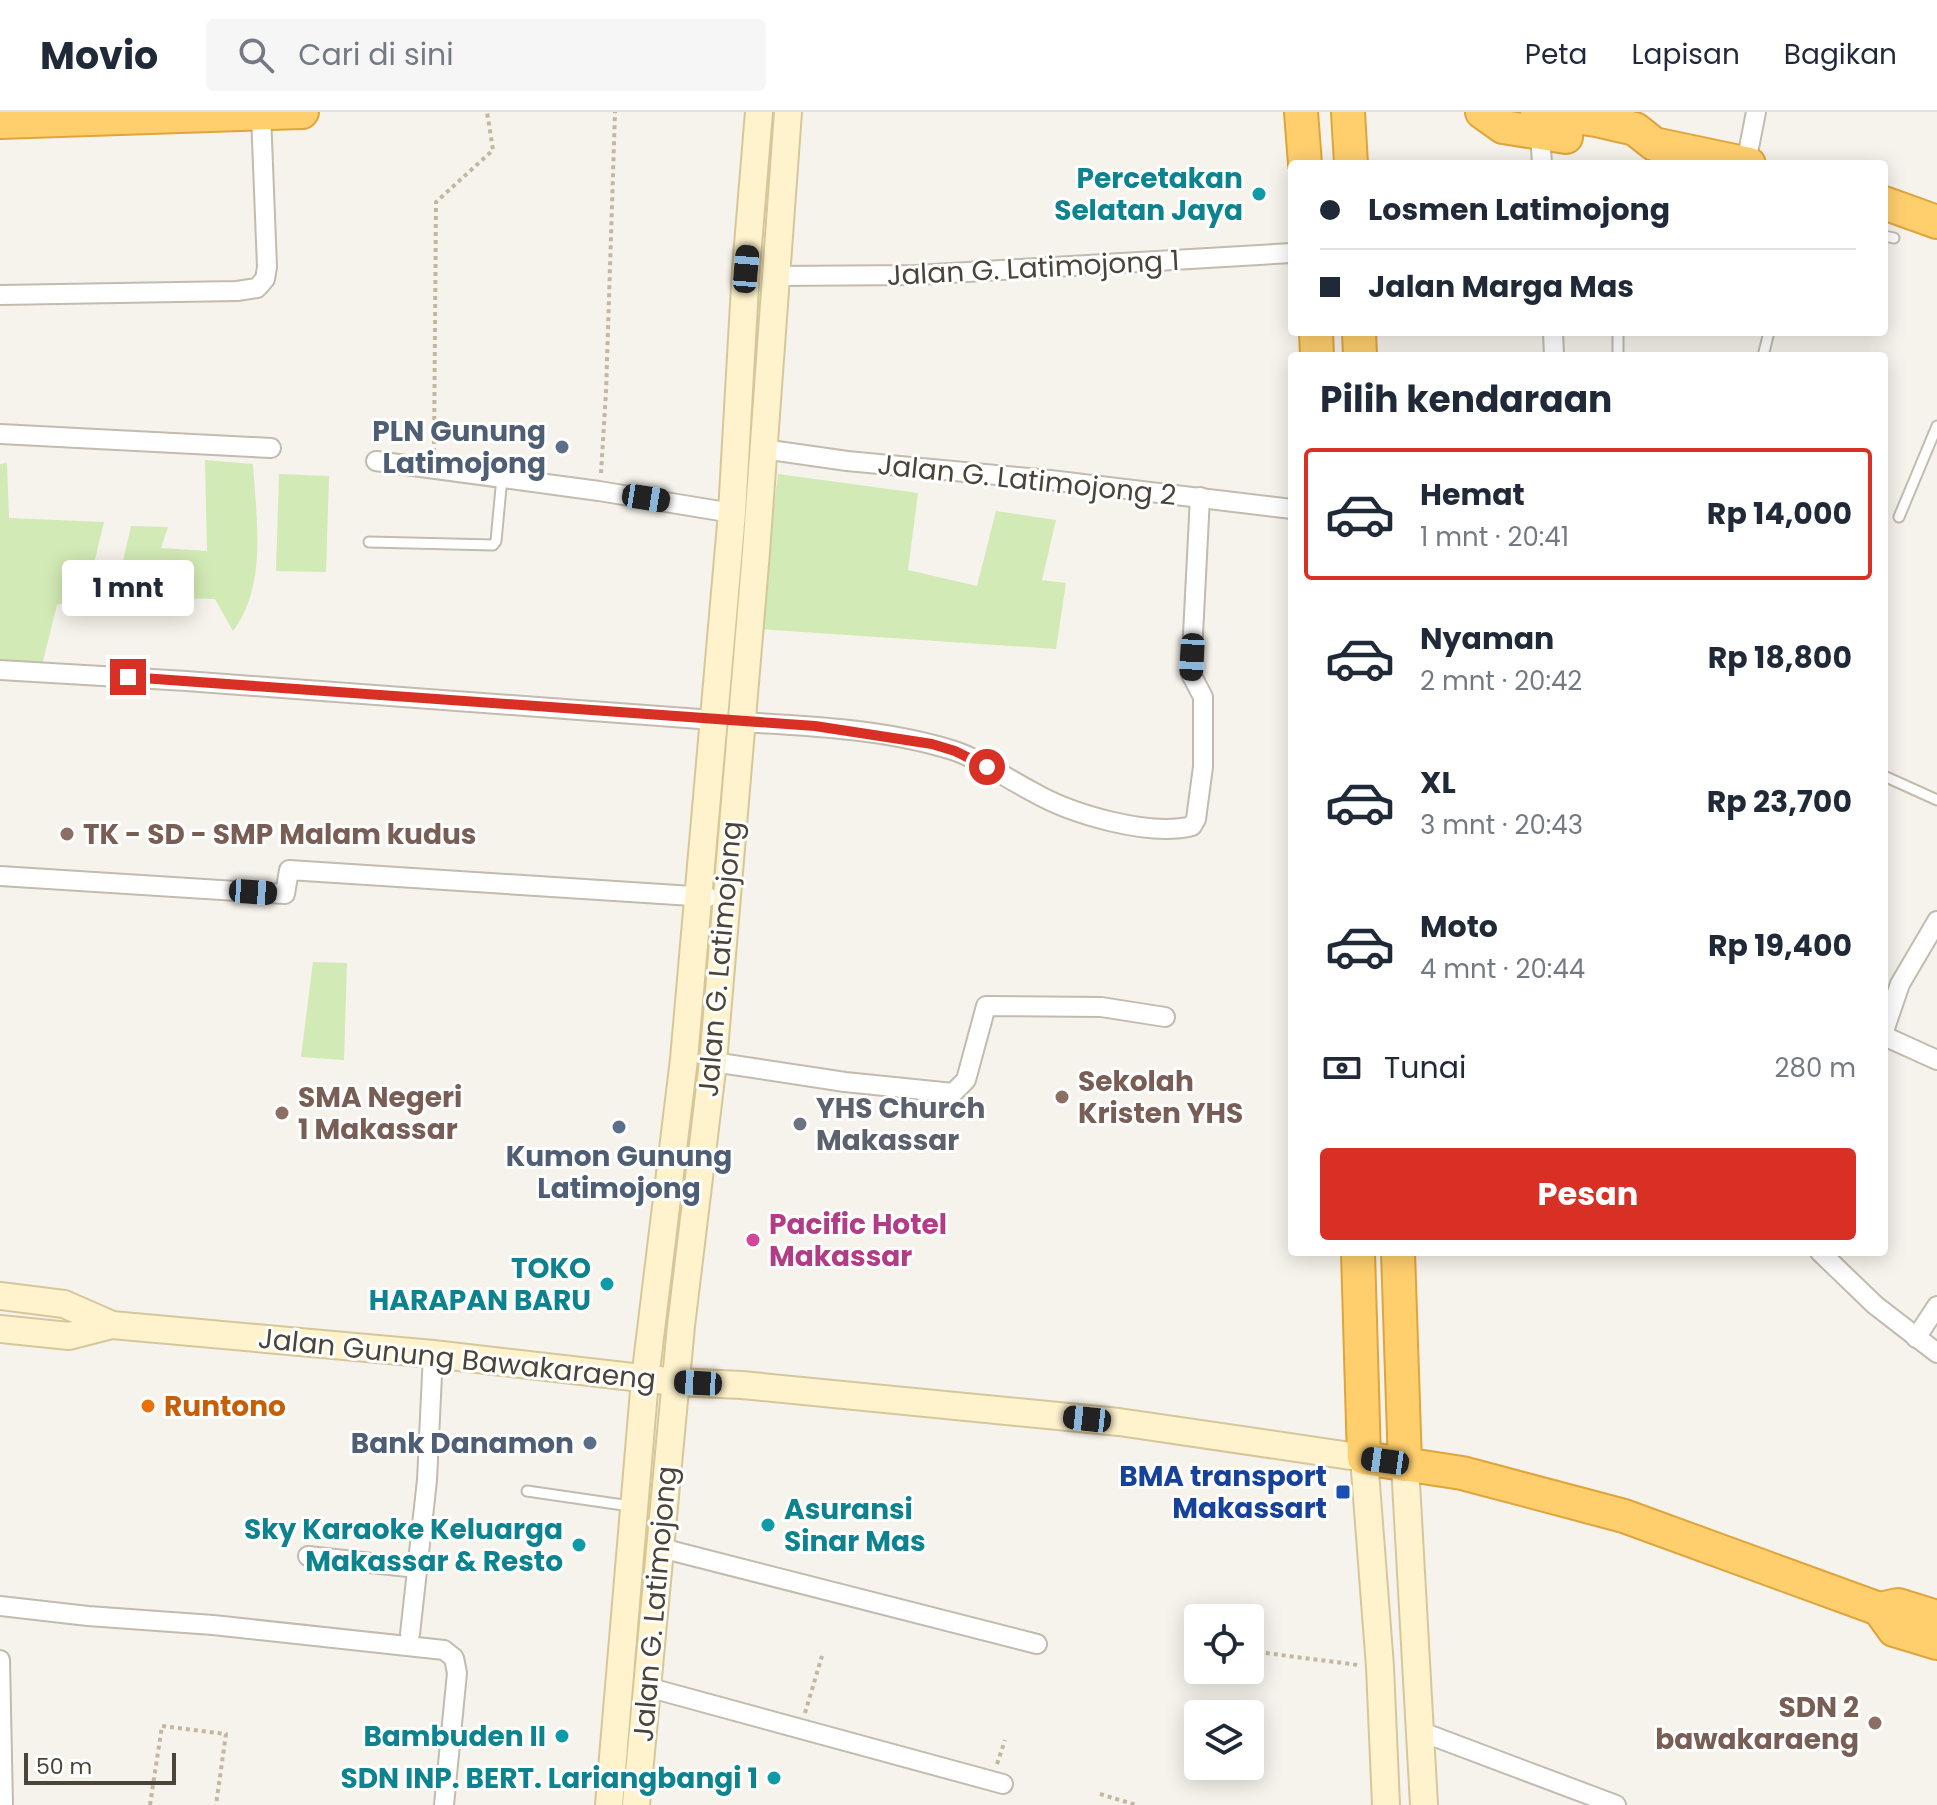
<!DOCTYPE html>
<html lang="id">
<head>
<meta charset="utf-8">
<style>
  :root { --surface:#fff; --page:#f6f6f7; --text:#1f2937; --muted:#747a83; --line:#e0e1e3; --accent:#d93025 }
  body { margin:0; font-family:Poppins,sans-serif; background:var(--page); color:var(--text); height:100vh; display:flex; flex-direction:column; font-size:30px; white-space:nowrap }
  * { box-sizing:border-box; margin:0 }
  p { font-size:26px; color:var(--muted) }
  .icon { flex:none; width:44px; height:44px; fill:none; stroke:currentColor; stroke-width:2; stroke-linecap:round; stroke-linejoin:round }
  .map { position:relative; flex:1; overflow:hidden }
  .drawer { position:absolute; left:1288px; top:240px; width:600px; height:904px; display:flex; flex-direction:column; background:var(--surface); border-radius:8px; box-shadow:0 4px 20px #0003 }
  .drawer>* { flex:none }
  .banner { position:absolute; left:1288px; top:48px; width:600px; height:176px; border-radius:8px; box-shadow:0 4px 20px #0003; display:grid; align-content:center; height:176px; padding:0 32px; background:var(--surface) }
  .buttons { position:absolute; left:1184px; top:1492px; display:grid; gap:16px }
  .buttons a { display:grid; place-items:center; width:80px; height:80px; border-radius:8px; background:var(--surface); box-shadow:0 4px 20px #0003; font-size:40px }
  .scale { position:absolute; left:24px; bottom:20px; width:152px; box-sizing:border-box; padding-left:8px; border:4px solid #4b4439; border-top:0; font-size:22px; line-height:28px; white-space:nowrap; color:#4b4439; -webkit-text-stroke:6px #fff; paint-order:stroke }
  .end { position:absolute; width:36px; height:36px; margin:-18px; border:10px solid #d93025; background:#fff; box-shadow:0 0 0 4px #fff }
  .from { border-radius:50% }
  .bubble { position:absolute; height:56px; border-radius:8px; background:var(--surface); box-shadow:0 4px 20px #0003; font-size:26px; font-weight:700; line-height:56px; text-align:center }
  .car { position:absolute; width:24px; height:48px; margin:-24px -12px; border-radius:10px; box-shadow:0 0 6px 2px #0007; background:linear-gradient(#222 24%,#8ab4d8 0 40%,#222 0 76%,#8ab4d8 0 86%,#222 0) }
  .banner b { display:flex; align-items:center; gap:28px; height:76px; font-size:30px }
  .banner b+b { border-top:2px solid var(--line) }
  .banner i { width:20px; height:20px; background:var(--text) }
  ul { padding:0; list-style:none }
  li { display:flex; align-items:center; gap:24px; height:132px; margin:0 16px 12px; padding:0 16px; border:4px solid transparent; border-radius:8px }
  li div { flex:1 }
  li b { display:block; font-size:30px }
  li em { font-style:normal; font-weight:700 }
  li.selected { border-color:var(--accent) }
  li>.icon { width:72px; height:72px; stroke-width:1.5 }
  h2 { padding:0 32px; font-size:36px; line-height:96px }
  .pay { display:flex; align-items:center; gap:20px; height:88px; padding:0 32px; font-size:30px }
  .pay p { margin-inline-start:auto }
  .cta { display:flex; gap:16px; margin-top:auto; padding:16px 32px }
  .cta a { flex:1; height:92px; border-radius:8px; background:var(--accent); color:#fff; font-size:32px; font-weight:700; line-height:92px; text-align:center }
  header { display:flex; align-items:center; gap:48px; box-sizing:border-box; height:112px; padding:0 40px; background:var(--surface); border-bottom:2px solid var(--line) }
  header strong { font-size:38px }
  nav { display:flex; gap:44px; margin-inline-start:auto; font-size:28px }
  .search { width:560px; height:72px; background:var(--page); display:flex; align-items:center; gap:20px; box-sizing:border-box; padding:0 28px; border-radius:8px; color:var(--muted); font-size:30px }
  .map>svg:first-child { display:block }
  .green { fill:#d2eab5 }
  .lines { fill:none; stroke-linecap:round; stroke-linejoin:round }
  .lane-casing { stroke:#c2bbae; stroke-width:13 }
  .street-casing { stroke:#c2bbae; stroke-width:22 }
  .secondary-casing { stroke:#d6c79b; stroke-width:30 }
  .highway-casing { stroke:#e0a43c; stroke-width:36 }
  .path { stroke:#c4b79f; stroke-width:4; stroke-dasharray:4 4; stroke-linecap:butt }
  .lane { stroke:#fff; stroke-width:9 }
  .street { stroke:#fff; stroke-width:18 }
  .secondary { stroke:#fff3cd; stroke-width:26 }
  .highway { stroke:#ffcf6e; stroke-width:32 }
  .route { stroke:#d93025; stroke-width:10 }
  .culture-dot { fill:#0f9aa8; stroke:#fff; stroke-width:3 }
  .service-dot { fill:#5c6f8a; stroke:#fff; stroke-width:3 }
  .education-dot { fill:#8d6e63; stroke:#fff; stroke-width:3 }
  .worship-dot { fill:#6b7280; stroke:#fff; stroke-width:3 }
  .hotel-dot { fill:#d1479c; stroke:#fff; stroke-width:3 }
  .food-dot { fill:#e8710a; stroke:#fff; stroke-width:3 }
  .transit-dot { fill:#1a4fb4; stroke:#fff; stroke-width:3 }
  .labels { text-anchor:middle; dominant-baseline:central; stroke-width:6; stroke-linejoin:round; paint-order:stroke }
  .culture-label { font-size:28px; font-weight:bold; fill:#0d838f; stroke:#fff; text-anchor:end }
  .street-label { font-size:28px; fill:#4b4439; stroke:#fff }
  .service-label { font-size:28px; font-weight:bold; fill:#4e5e75; stroke:#fff; text-anchor:end }
  .education-label { font-size:28px; font-weight:bold; fill:#785e54; stroke:#fff; text-anchor:start }
  .worship-label { font-size:28px; font-weight:bold; fill:#5b616d; stroke:#fff; text-anchor:start }
  .hotel-label { font-size:28px; font-weight:bold; fill:#b23c85; stroke:#fff; text-anchor:start }
  .food-label { font-size:28px; font-weight:bold; fill:#c56008; stroke:#fff; text-anchor:start }
  .transit-label { font-size:28px; font-weight:bold; fill:#164399; stroke:#fff; text-anchor:end }
</style>
</head>
<body>
<header>
<strong>Movio</strong>
<div class="search"><svg class="icon" aria-label="search" viewBox="0 0 24 24"><circle cx="10" cy="10" r="6"/><path d="M15 15l6 6"/></svg>Cari di sini</div>
<nav><a>Peta</a><a>Lapisan</a><a>Bagikan</a></nav>
</header>
<div class="map">
<svg width="1937" height="1693" viewBox="0 0 1937 1693">
  <rect width="100%" height="100%" fill="#f6f3ec"/>
  <g class="green">
    <path d="M205,348l48,4c3,55 15,120 -20,167l-18,-32 -128,-3 -30,9 -15,60 -42,-3v-198l7,-1 2,55 95,4 -14,58 28,3 13,-57 37,1 -7,21 46,3z"/>
    <polygon points="279,362 329,364 326,460 276,459"/>
    <polygon points="778,362 918,381 908,458 977,474 996,399 1056,408 1042,468 1066,471 1056,537 758,517"/>
    <polygon points="313,850 347,851 344,948 301,945"/>
  </g>
  <g class="lines">
    <g class="lane-casing">
      <g id="lane">
        <polyline points="1884,124 1894,126"/>
        <polyline points="1618,244 1618,220"/>
        <polyline points="1763,244 1769,220"/>
        <polyline points="1899,405 1937,314"/>
        <polyline points="369,430 493,433 496,429 502,365"/>
        <polyline points="1884,664 1937,688"/>
        <polyline points="527,1379 630,1394"/>
      </g>
    </g>
    <g class="street-casing">
      <g id="street">
        <polyline points="1540,21 1542,52"/>
        <polyline points="1746,51 1756,0"/>
        <polyline points="775,164 916,163 1292,141"/>
        <polyline points="0,183 237,179 257,176 265,167 267,155 261,2"/>
        <polyline points="1553,220 1554,244"/>
        <polyline points="0,322 271,336"/>
        <polyline points="763,337 847,349 1050,368 1292,397"/>
        <polyline points="376,349 599,379 732,401"/>
        <polyline points="0,558 186,569 713,608"/>
        <path d="M740,610c70,4 144,7 212,28 28,9 54,28 81,42 38,22 116,45 159,34l4,-7 7,-52v-70l-12,-23 9,-177"/>
        <polyline points="0,764 285,782 289,758 708,785"/>
        <polyline points="1884,919 1900,872 1937,809"/>
        <polyline points="1884,924 1937,948"/>
        <polyline points="713,950 845,970 953,981 966,968 986,894 1101,895 1165,905"/>
        <polyline points="1820,1140 1875,1193 1937,1241"/>
        <polyline points="1916,1226 1937,1194"/>
        <polyline points="661,1436 1037,1532"/>
        <polyline points="308,1444 417,1456"/>
        <polyline points="0,1494 88,1504 213,1513 444,1538 454,1546 457,1561 444,1693"/>
        <polyline points="410,1522 427,1368 433,1242"/>
        <polyline points="0,1548 3,1693"/>
        <polyline points="647,1575 1003,1672"/>
        <polyline points="1422,1620 1616,1693"/>
      </g>
    </g>
    <g class="secondary-casing">
      <g id="secondary">
        <polyline points="0,1184 64,1192 112,1213"/>
        <polyline points="0,1217 69,1224 112,1213 433,1242 676,1270 742,1273 1119,1310 1364,1346 1380,1555 1386,1693"/>
        <polyline points="1405,1353 1424,1693"/>
        <polyline points="609,1693 645,1267 684,947 732,401 746,157 759,0"/>
        <polyline points="636,1693 681,1214 713,950 756,440 788,0"/>
      </g>
    </g>
    <g class="highway-casing">
      <g id="highway">
        <polyline points="1301,0 1305,52"/>
        <polyline points="1348,0 1351,52"/>
        <polyline points="1482,0 1503,15 1566,25"/>
        <polyline points="1537,0 1596,8 1635,17 1654,32 1749,52"/>
        <polyline points="0,10 302,0"/>
        <polyline points="1884,91 1937,110"/>
        <polyline points="1316,220 1317,244"/>
        <polyline points="1359,220 1360,244"/>
        <polyline points="1358,1140 1364,1346 1462,1361 1624,1404 1879,1497 1898,1493 1937,1505"/>
        <polyline points="1398,1140 1405,1353"/>
        <polyline points="1879,1497 1894,1518 1937,1531"/>
      </g>
    </g>
    <g class="path">
      <polyline points="434,340 436,90 493,38 487,0"/>
      <polyline points="601,361 606,280 615,0"/>
      <polyline points="1250,1539 1358,1553"/>
      <polyline points="805,1601 822,1544"/>
      <polyline points="997,1652 1005,1628"/>
      <polyline points="1100,1682 1136,1693"/>
      <polyline points="150,1693 162,1614 226,1622 216,1693"/>
    </g>
    <use href="#lane" class="lane"/>
    <use href="#street" class="street"/>
    <use href="#secondary" class="secondary"/>
    <use href="#highway" class="highway"/>
  </g>
  <g class="lines">
    <polyline class="route" points="128,565 815,614 932,632 955,639 987,655"/>
  </g>
  <g class="culture-dot">
    <circle cx="1259" cy="82" r="8"/>
    <circle cx="607" cy="1172" r="8"/>
    <circle cx="768" cy="1413" r="8"/>
    <circle cx="579" cy="1433" r="8"/>
    <circle cx="562" cy="1624" r="8"/>
    <circle cx="774" cy="1666" r="8"/>
  </g>
  <g class="service-dot">
    <circle cx="562" cy="335" r="8"/>
    <circle cx="619" cy="1015" r="8"/>
    <circle cx="590" cy="1331" r="8"/>
  </g>
  <g class="education-dot">
    <circle cx="67" cy="722" r="8"/>
    <circle cx="1062" cy="985" r="8"/>
    <circle cx="282" cy="1001" r="8"/>
    <circle cx="1875" cy="1611" r="8"/>
  </g>
  <circle class="worship-dot" cx="800" cy="1012" r="8"/>
  <circle class="hotel-dot" cx="753" cy="1128" r="8"/>
  <circle class="food-dot" cx="148" cy="1294" r="8"/>
  <rect class="transit-dot" x="1335" y="1372" width="16" height="16" rx="4"/>
  <g class="labels">
    <g class="culture-label">
      <text x="1243" y="66">Percetakan<tspan x="1243" dy="32">Selatan Jaya</tspan></text>
      <text x="591" y="1156">TOKO<tspan x="591" dy="32">HARAPAN BARU</tspan></text>
      <text x="784" y="1397" text-anchor="start">Asuransi<tspan x="784" dy="32">Sinar Mas</tspan></text>
      <text x="563" y="1417">Sky Karaoke Keluarga<tspan x="563" dy="32">Makassar &amp; Resto</tspan></text>
      <text x="546" y="1624">Bambuden II</text>
      <text x="758" y="1666">SDN INP. BERT. Lariangbangi 1</text>
    </g>
    <g class="street-label">
      <text transform="translate(1033 156) rotate(-3)">Jalan G. Latimojong 1</text>
      <text transform="translate(1027 368) rotate(6)">Jalan G. Latimojong 2</text>
      <text transform="translate(720 847) rotate(-85)">Jalan G. Latimojong</text>
      <text transform="translate(457 1247) rotate(6)">Jalan Gunung Bawakaraeng</text>
      <text transform="translate(655 1492) rotate(-85)">Jalan G. Latimojong</text>
    </g>
    <g class="service-label">
      <text x="546" y="319">PLN Gunung<tspan x="546" dy="32">Latimojong</tspan></text>
      <text x="619" y="1044" text-anchor="middle">Kumon Gunung<tspan x="619" dy="32">Latimojong</tspan></text>
      <text x="574" y="1331">Bank Danamon</text>
    </g>
    <g class="education-label">
      <text x="83" y="722">TK - SD - SMP Malam kudus</text>
      <text x="1078" y="969">Sekolah<tspan x="1078" dy="32">Kristen YHS</tspan></text>
      <text x="298" y="985">SMA Negeri<tspan x="298" dy="32">1 Makassar</tspan></text>
      <text x="1859" y="1595" text-anchor="end">SDN 2<tspan x="1859" dy="32">bawakaraeng</tspan></text>
    </g>
    <g class="worship-label">
      <text x="816" y="996">YHS Church<tspan x="816" dy="32">Makassar</tspan></text>
    </g>
    <g class="hotel-label">
      <text x="769" y="1112">Pacific Hotel<tspan x="769" dy="32">Makassar</tspan></text>
    </g>
    <g class="food-label">
      <text x="164" y="1294">Runtono</text>
    </g>
    <g class="transit-label">
      <text x="1327" y="1364">BMA transport<tspan x="1327" dy="32">Makassart</tspan></text>
    </g>
  </g>
</svg>
<div class="buttons">
<a><svg class="icon" aria-label="locate" viewBox="0 0 24 24"><circle cx="12" cy="12" r="6"/><path d="M12 2v4M12 18v4M2 12h4M18 12h4"/></svg></a>
<a><svg class="icon" aria-label="layers" viewBox="0 0 24 24"><path d="M12 4l9 5-9 5-9-5zM3 14l9 5 9-5"/></svg></a>
</div>
<div class="scale">50 m</div>
<i class="end from" style="left:987px;top:655px"></i>
<i class="end" style="left:128px;top:565px"></i>
<div class="bubble" style="left:62px;top:448px;width:132px">1 mnt</div>
<i class="car" style="left:746px;top:157px;rotate:5deg"></i>
<i class="car" style="left:646px;top:386px;rotate:99deg"></i>
<i class="car" style="left:1192px;top:545px;rotate:183deg"></i>
<i class="car" style="left:253px;top:780px;rotate:94deg"></i>
<i class="car" style="left:698px;top:1271px;rotate:273deg"></i>
<i class="car" style="left:1087px;top:1307px;rotate:276deg"></i>
<i class="car" style="left:1385px;top:1349px;rotate:278deg"></i>
<div class="banner">
<b><i class="from"></i>Losmen Latimojong</b>
<b><i></i>Jalan Marga Mas</b>
</div>
<section class="drawer">
<h2>Pilih kendaraan</h2>
<ul>
<li class="selected"><svg class="icon" aria-label="car" viewBox="0 0 24 24"><path d="M5 17H2v-5l4-1 3-4h7l3 4 3 1v5h-3M9 17h6M6 11h13"/><circle cx="7" cy="17" r="2"/><circle cx="17" cy="17" r="2"/></svg><div><b>Hemat</b><p>1 mnt · 20:41</p></div><em>Rp 14,000</em></li>
<li><svg class="icon" aria-label="car" viewBox="0 0 24 24"><path d="M5 17H2v-5l4-1 3-4h7l3 4 3 1v5h-3M9 17h6M6 11h13"/><circle cx="7" cy="17" r="2"/><circle cx="17" cy="17" r="2"/></svg><div><b>Nyaman</b><p>2 mnt · 20:42</p></div><em>Rp 18,800</em></li>
<li><svg class="icon" aria-label="car" viewBox="0 0 24 24"><path d="M5 17H2v-5l4-1 3-4h7l3 4 3 1v5h-3M9 17h6M6 11h13"/><circle cx="7" cy="17" r="2"/><circle cx="17" cy="17" r="2"/></svg><div><b>XL</b><p>3 mnt · 20:43</p></div><em>Rp 23,700</em></li>
<li><svg class="icon" aria-label="car" viewBox="0 0 24 24"><path d="M5 17H2v-5l4-1 3-4h7l3 4 3 1v5h-3M9 17h6M6 11h13"/><circle cx="7" cy="17" r="2"/><circle cx="17" cy="17" r="2"/></svg><div><b>Moto</b><p>4 mnt · 20:44</p></div><em>Rp 19,400</em></li>
</ul>
<div class="pay"><svg class="icon" aria-label="cash" viewBox="0 0 24 24"><path d="M3 7h18v10H3z"/><circle cx="12" cy="12" r="2"/></svg>Tunai<p>280 m</p></div>
<div class="cta"><a>Pesan</a></div>
</section>
</div>
</body>
</html>
